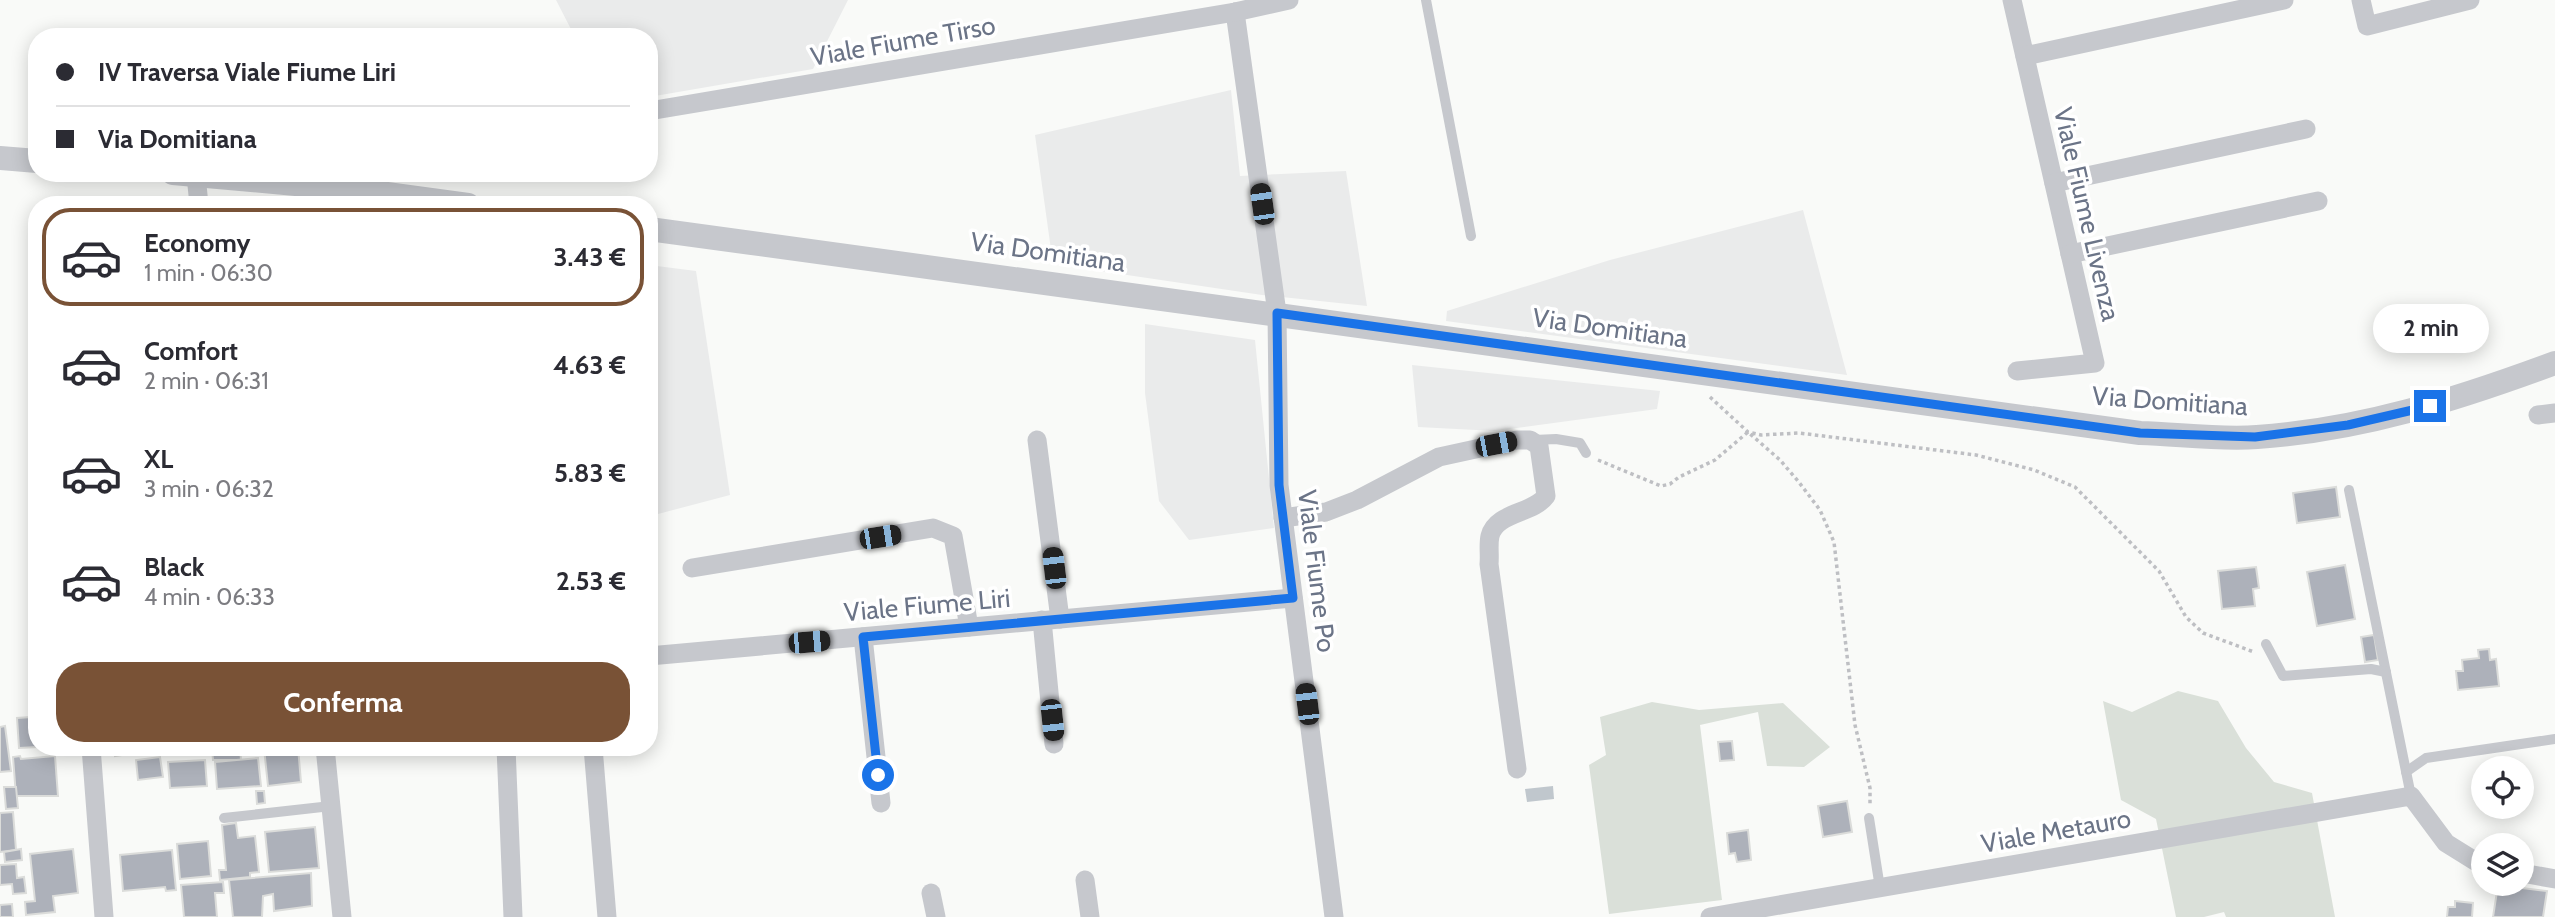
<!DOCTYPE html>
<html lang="it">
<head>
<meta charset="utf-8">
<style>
  :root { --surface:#fff; --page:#f7f7f7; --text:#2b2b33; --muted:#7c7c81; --line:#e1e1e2; --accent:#795236 }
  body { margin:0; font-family:Cabin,sans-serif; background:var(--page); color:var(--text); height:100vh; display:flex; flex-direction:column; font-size:26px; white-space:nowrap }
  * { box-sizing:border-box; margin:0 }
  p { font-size:23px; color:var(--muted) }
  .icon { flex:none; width:38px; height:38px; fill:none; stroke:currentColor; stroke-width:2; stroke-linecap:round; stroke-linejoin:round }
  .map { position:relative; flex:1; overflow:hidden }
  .sheet { position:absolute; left:28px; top:196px; width:630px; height:560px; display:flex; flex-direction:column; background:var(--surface); border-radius:28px; box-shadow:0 4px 18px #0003 }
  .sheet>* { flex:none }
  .top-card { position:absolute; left:28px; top:28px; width:630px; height:154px; border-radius:28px; box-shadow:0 4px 18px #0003; display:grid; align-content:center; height:154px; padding:0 28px; background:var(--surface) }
  .buttons { position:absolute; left:2471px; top:756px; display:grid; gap:14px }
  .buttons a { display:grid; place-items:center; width:63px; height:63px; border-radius:50%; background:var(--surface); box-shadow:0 4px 18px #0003; font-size:35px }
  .end { position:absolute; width:32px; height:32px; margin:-16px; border:9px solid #1a73e8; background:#fff; box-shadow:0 0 0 4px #fff }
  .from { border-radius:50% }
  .bubble { position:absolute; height:49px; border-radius:24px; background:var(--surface); box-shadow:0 4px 18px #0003; font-size:23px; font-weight:700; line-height:49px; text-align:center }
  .car { position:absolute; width:21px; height:42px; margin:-21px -10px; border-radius:9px; box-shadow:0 0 5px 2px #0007; background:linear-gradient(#222 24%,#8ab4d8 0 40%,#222 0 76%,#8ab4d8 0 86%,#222 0) }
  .top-card b { display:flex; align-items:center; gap:24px; height:66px; font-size:26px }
  .top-card b+b { border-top:2px solid var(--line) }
  .top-card i { width:18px; height:18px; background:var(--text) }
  ul { padding:12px 0 0; list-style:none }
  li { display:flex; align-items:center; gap:21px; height:98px; margin:0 14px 10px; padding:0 14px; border:4px solid transparent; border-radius:28px }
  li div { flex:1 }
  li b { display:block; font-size:26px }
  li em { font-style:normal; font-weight:700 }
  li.on { border-color:var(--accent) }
  li>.icon { width:63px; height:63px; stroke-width:1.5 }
  .action { display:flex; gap:14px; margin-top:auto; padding:14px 28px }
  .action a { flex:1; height:80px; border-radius:28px; background:var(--accent); color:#fff; font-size:28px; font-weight:700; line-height:80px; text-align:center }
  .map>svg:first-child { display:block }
  .built { fill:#eaebeb }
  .green { fill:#dae0d9 }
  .water { fill:#c0c7cd }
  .building { fill:#adb1ba; stroke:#dbdcda; stroke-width:2 }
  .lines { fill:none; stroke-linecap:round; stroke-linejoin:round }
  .path { stroke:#bebfc3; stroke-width:3.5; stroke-dasharray:3.5 3.5; stroke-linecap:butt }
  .service { stroke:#c6c8cd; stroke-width:10 }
  .minor { stroke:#c6c8cd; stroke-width:19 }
  .tertiary { stroke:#c6c8cd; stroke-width:24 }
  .route { stroke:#1a73e8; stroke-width:9 }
  .labels { text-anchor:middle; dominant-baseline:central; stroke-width:7; stroke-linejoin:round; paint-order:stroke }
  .street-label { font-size:26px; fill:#6b7487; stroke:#fff }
</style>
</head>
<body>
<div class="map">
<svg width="2555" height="917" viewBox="0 0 2555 917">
  <rect width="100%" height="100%" fill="#f9faf8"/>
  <g class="built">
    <polygon points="556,0 848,0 813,69 649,97 649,37 575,37"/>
    <polygon points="1231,90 1240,176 1346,171 1367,306 1262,295 1053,264 1035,135"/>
    <polygon points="1803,210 1847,375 1446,321 1447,311 1610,260"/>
    <polygon points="649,265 696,271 730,495 658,514 649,469"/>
    <polygon points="1145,324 1255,340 1274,528 1189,540 1159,501 1145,393"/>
    <polygon points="1412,365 1660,391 1657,409 1495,431 1418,427"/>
  </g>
  <g class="green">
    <polygon points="2178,691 2218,701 2246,748 2274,782 2312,793 2335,917 2226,917 2224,912 2204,917 2176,917 2156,819 2121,800 2103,701 2132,712"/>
    <polygon points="1652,702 1699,710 1783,703 1830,747 1804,767 1767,766 1758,712 1700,725 1722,900 1609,914 1589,765 1606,755 1600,717"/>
  </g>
  <polygon class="water" points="1553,786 1554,799 1527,802 1525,789"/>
  <g class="building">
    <polygon points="2336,487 2340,517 2297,523 2293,493"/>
    <polygon points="2345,565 2355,619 2317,626 2307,572"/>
    <polygon points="2256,567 2259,588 2253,589 2255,606 2222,609 2218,571"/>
    <polygon points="2374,635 2378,660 2365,662 2361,637"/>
    <polygon points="2489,649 2490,660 2496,659 2499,686 2458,690 2456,671 2463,671 2462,660 2479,658 2478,650"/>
    <polygon points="31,714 37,714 38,747 19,748 17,718 31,717"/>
    <polygon points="5,726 11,771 0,772 0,727"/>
    <polygon points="1732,741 1734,760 1720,761 1718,742"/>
    <polygon points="114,747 148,747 148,751 115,756"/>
    <polygon points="191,747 222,747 222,749 191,750"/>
    <polygon points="298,747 301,782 268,786 264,748"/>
    <polygon points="240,748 241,760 213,760 212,749"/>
    <polygon points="20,756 21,759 55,756 58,796 16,796 13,757"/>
    <polygon points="160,757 163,777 138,780 136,760"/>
    <polygon points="258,758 261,786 217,789 215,762"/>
    <polygon points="205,760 207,786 170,788 168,762"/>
    <polygon points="4,787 16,787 18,808 6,809"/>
    <polygon points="256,791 264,791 265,803 257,804"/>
    <polygon points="1847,801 1852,832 1823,837 1818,806"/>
    <polygon points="13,812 16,850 0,852 0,813"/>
    <polygon points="236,823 238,838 255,836 259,872 250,873 250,877 220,880 219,870 226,870 222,825"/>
    <polygon points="315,827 319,868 269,872 265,832"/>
    <polygon points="1748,830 1751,860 1737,862 1735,853 1729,854 1727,833"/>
    <polygon points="208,841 211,876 180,879 177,844"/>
    <polygon points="21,849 22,860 5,862 4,852"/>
    <polygon points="73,849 78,893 53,896 55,912 26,915 25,902 35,901 30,854"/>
    <polygon points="172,850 176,890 166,891 165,887 123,891 120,855"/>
    <polygon points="16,864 17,878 24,877 26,893 13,894 12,884 0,885 0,865"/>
    <polygon points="311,873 312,906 274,911 273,894 263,896 262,917 233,917 229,880"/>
    <polygon points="223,882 224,893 215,893 217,917 184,917 181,885"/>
    <polygon points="2498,885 2547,891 2543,917 2493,917"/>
    <polygon points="2455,901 2473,903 2472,917 2447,917 2448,907 2455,907"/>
    <polygon points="12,904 13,917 0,917 0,905"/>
  </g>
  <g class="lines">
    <g class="path">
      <polyline points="1710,397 1748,432 1761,435 1799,433 1976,455 2034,470 2075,487 2159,571 2186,617 2203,633 2254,652"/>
      <polyline points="1598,460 1661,486 1670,484 1679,477 1715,460 1748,432 1780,460 1798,481 1820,510 1834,542 1855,725 1870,788 1870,806"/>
    </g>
    <g class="service">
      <polyline points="1426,0 1471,236"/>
      <polyline points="1534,440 1556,439 1580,443 1586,453"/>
      <polyline points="2349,490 2411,796"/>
      <polyline points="2266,644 2283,676 2371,669 2386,672"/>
      <polyline points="2406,772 2426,758 2555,739"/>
      <polyline points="224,818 331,806"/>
      <polyline points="1869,818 1880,888"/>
    </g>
    <g class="minor">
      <polyline points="2012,0 2095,363 2017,371"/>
      <polyline points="2361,0 2367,26 2470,0"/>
      <polyline points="1235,12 1277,313 1279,485 1334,917"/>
      <polyline points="2025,56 2284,0"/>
      <polyline points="649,111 1235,12 1289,0"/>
      <polyline points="196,175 199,205"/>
      <polyline points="2054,183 2306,129"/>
      <polyline points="2070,254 2318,201"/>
      <polyline points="2538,415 2555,413"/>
      <polyline points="1037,440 1060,619"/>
      <path d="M1283,518l43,-6 31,-12 82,-43 78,-17h13l9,6 7,50c-13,18 -50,16 -56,40 -2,9 0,19 -1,28l28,205"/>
      <polyline points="692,568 933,528 953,536 969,627"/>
      <polyline points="1042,620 1054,744"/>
      <polyline points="863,637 881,803"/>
      <polyline points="649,656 1293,598"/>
      <polyline points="91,747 104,917"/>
      <polyline points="325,747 342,917"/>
      <polyline points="506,747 513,917"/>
      <polyline points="593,747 607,917"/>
      <polyline points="2522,873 2555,879"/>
      <polyline points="1085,880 1090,917"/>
      <polyline points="931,893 936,917"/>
      <polyline points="1710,917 2411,796 2446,843 2483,866"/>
    </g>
    <g class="tertiary">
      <polyline points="0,158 37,161"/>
      <polyline points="173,173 350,189 468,205"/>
      <path d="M649,229l1491,204c38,1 79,7 117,4 104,-7 201,-38 298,-74"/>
    </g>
  </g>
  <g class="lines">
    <polyline class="route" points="878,775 863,637 1293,598 1279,485 1277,313 2140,433 2255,437 2348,425 2430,406"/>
  </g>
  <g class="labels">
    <g class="street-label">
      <text transform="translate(903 41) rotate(-10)">Viale Fiume Tirso</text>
      <text transform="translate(2087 214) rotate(77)">Viale Fiume Livenza</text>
      <text transform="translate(1048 252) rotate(8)">Via Domitiana</text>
      <text transform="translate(1610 328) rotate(8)">Via Domitiana</text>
      <text transform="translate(2170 401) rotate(4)">Via Domitiana</text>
      <text transform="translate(1317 571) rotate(83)">Viale Fiume Po</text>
      <text transform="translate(927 605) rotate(-5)">Viale Fiume Liri</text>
      <text transform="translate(2056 831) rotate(-10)">Viale Metauro</text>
    </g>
  </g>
</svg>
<div class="buttons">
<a><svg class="icon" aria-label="locate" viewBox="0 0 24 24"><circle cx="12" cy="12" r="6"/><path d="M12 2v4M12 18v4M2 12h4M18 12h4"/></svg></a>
<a><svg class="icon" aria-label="layers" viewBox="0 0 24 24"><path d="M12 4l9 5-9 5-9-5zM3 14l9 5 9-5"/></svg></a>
</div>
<i class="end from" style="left:878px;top:775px"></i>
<i class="end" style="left:2430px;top:406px"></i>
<div class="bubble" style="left:2373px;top:304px;width:116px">2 min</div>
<i class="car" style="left:1262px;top:204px;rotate:352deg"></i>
<i class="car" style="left:1496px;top:444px;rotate:79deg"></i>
<i class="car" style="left:880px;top:537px;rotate:81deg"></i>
<i class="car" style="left:1054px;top:568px;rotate:353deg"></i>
<i class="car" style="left:809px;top:642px;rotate:85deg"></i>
<i class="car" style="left:1307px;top:704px;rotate:353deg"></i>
<i class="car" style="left:1052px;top:720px;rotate:174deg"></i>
<div class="top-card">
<b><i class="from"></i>IV Traversa Viale Fiume Liri</b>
<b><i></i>Via Domitiana</b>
</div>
<section class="sheet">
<ul>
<li class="on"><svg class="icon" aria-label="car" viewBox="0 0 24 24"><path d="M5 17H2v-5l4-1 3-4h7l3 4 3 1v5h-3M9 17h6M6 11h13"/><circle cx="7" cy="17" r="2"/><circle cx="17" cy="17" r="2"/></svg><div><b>Economy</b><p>1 min · 06:30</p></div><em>3.43 €</em></li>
<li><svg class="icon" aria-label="car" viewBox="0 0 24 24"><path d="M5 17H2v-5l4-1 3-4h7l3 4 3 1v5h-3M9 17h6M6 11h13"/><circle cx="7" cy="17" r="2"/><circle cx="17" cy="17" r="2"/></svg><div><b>Comfort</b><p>2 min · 06:31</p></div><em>4.63 €</em></li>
<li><svg class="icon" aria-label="car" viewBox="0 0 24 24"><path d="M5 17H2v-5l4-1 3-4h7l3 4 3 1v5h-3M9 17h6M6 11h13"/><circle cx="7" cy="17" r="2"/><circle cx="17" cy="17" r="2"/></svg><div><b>XL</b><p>3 min · 06:32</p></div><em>5.83 €</em></li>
<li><svg class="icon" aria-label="car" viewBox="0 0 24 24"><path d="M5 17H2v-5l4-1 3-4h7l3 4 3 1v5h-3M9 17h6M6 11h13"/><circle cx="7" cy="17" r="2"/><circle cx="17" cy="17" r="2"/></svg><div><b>Black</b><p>4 min · 06:33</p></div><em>2.53 €</em></li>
</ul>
<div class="action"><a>Conferma</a></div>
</section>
</div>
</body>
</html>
